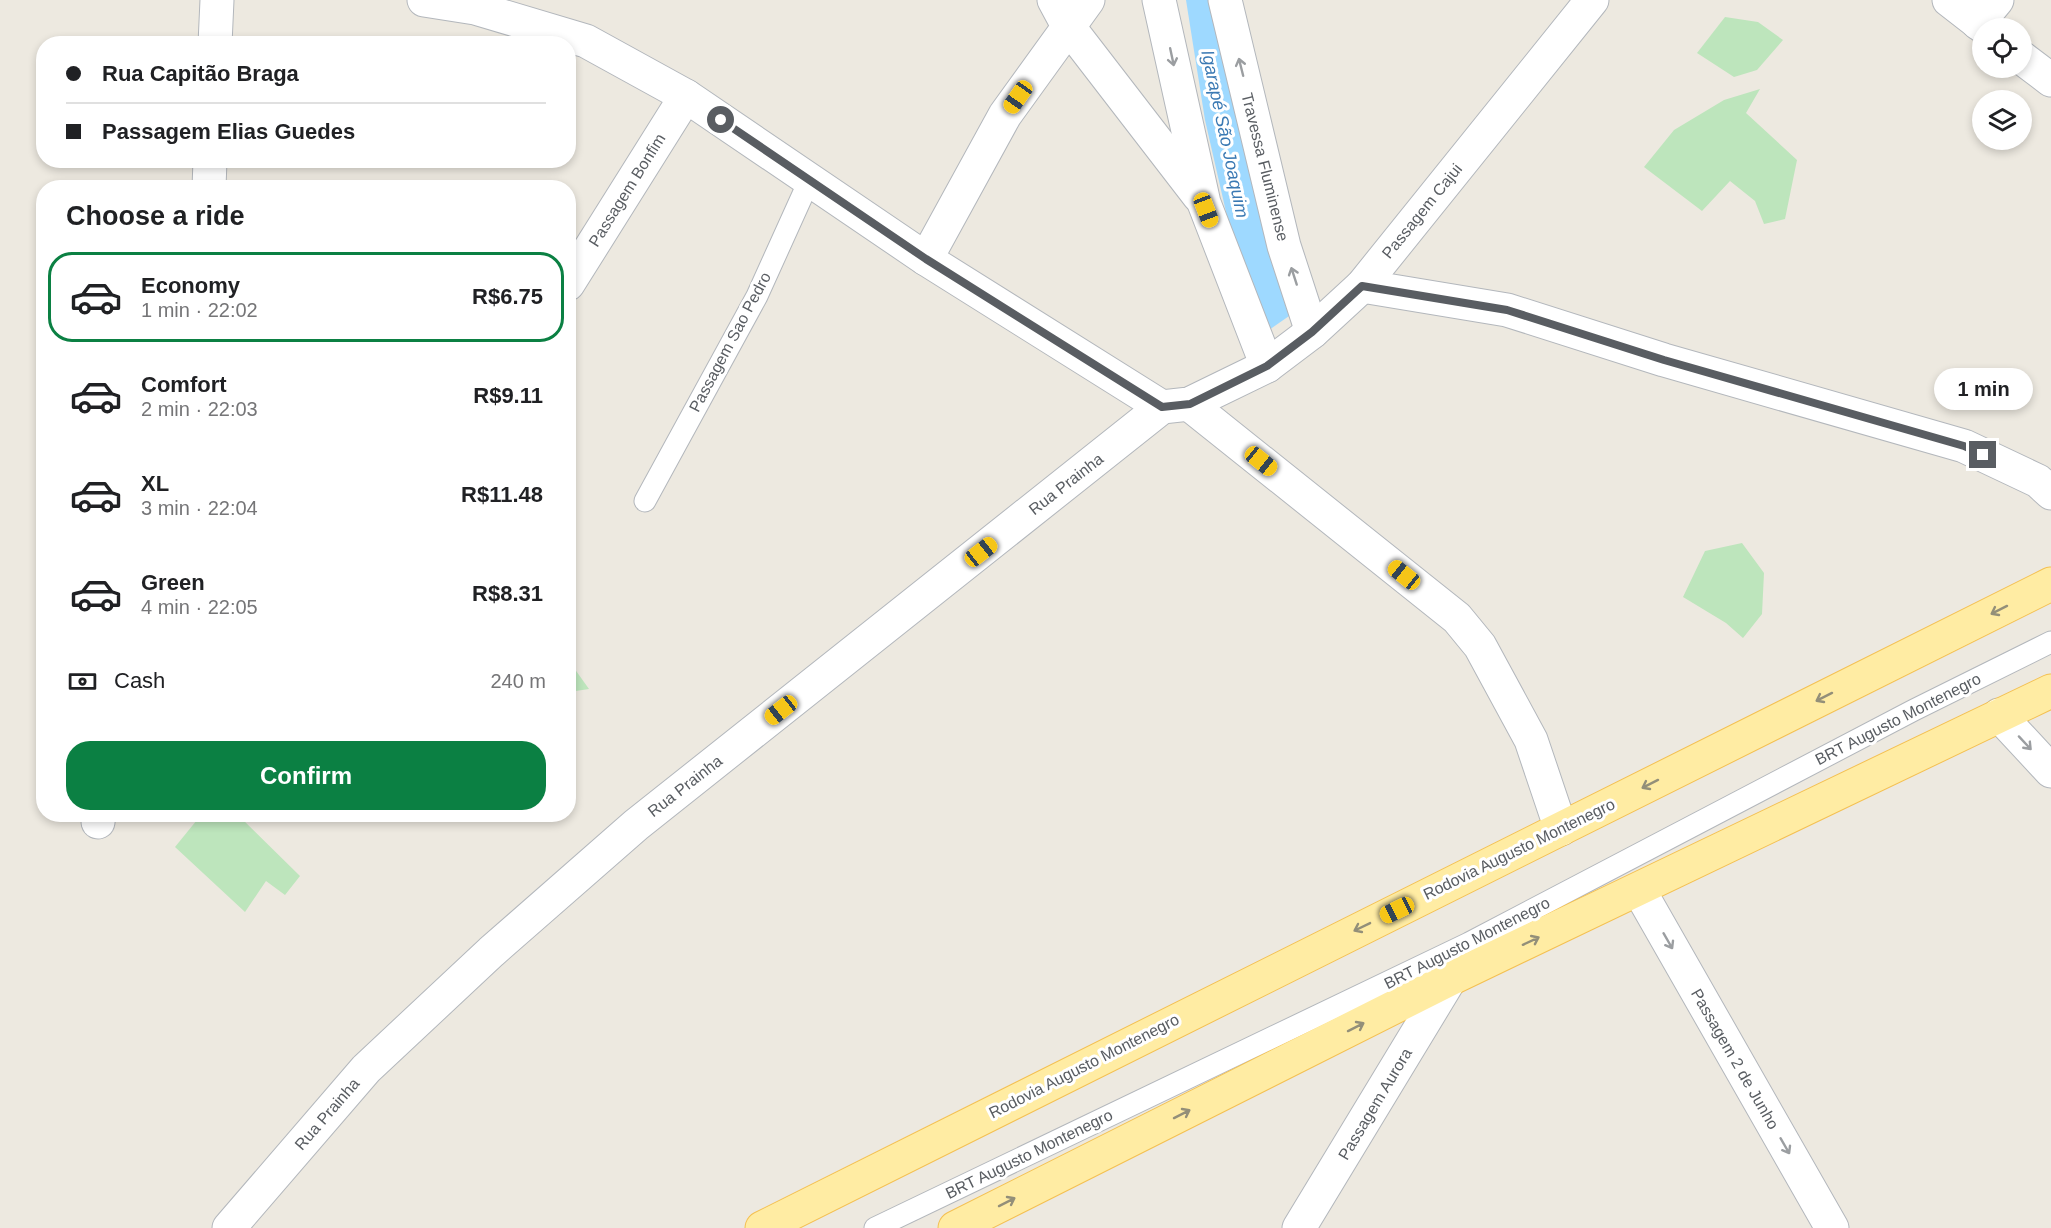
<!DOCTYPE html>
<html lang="en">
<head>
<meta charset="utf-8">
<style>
  :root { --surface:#fff; --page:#f6f6f6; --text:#202124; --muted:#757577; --line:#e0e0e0; --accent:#0b8043 }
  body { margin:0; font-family:Arial,sans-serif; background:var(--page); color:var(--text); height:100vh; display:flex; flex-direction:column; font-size:22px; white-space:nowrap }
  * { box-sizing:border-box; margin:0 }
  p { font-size:20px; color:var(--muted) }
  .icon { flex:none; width:33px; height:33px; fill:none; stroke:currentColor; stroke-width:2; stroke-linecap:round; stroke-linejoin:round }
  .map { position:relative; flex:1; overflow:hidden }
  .sheet { position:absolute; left:36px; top:180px; width:540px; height:642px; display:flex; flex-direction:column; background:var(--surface); border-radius:24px; box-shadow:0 3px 9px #0003 }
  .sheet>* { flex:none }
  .top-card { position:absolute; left:36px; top:36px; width:540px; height:132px; border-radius:24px; box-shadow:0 3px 9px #0003; display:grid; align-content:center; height:132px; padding:0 30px; background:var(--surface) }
  .tools { position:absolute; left:1972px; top:18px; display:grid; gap:12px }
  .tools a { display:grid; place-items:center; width:60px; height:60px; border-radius:50%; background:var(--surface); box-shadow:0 3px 9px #0003; font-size:30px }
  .end { position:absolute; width:27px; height:27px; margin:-14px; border:8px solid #595d62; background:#fff; box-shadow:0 0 0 3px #fff }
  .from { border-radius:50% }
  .bubble { position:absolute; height:42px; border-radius:21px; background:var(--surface); box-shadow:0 3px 9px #0003; font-size:20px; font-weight:800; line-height:42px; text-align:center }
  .car { position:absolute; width:18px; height:36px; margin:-18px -9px; border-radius:8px; box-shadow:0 0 4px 2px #0007; background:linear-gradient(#f5c518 24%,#345 0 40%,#f5c518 0 76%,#345 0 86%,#f5c518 0) }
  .top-card b { display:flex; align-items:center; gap:21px; height:57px; font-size:22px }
  .top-card b+b { border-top:2px solid var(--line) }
  .top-card i { width:15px; height:15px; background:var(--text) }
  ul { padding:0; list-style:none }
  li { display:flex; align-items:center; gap:18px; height:90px; margin:0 12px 9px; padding:0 18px; border:3px solid transparent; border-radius:24px }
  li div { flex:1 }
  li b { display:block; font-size:22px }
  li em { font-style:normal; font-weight:800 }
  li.current { border-color:var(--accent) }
  li>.icon { width:54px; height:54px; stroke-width:1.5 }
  h2 { padding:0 30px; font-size:27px; line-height:72px }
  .pay { display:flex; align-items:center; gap:15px; height:66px; padding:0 30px; font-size:22px }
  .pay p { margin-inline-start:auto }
  .cta { display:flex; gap:12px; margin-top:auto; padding:12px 30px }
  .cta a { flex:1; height:69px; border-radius:24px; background:var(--accent); color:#fff; font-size:24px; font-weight:800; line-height:69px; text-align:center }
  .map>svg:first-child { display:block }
  .green { fill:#bde5bc }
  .water { fill:#9ed9ff }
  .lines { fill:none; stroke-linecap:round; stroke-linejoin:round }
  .lane-casing { stroke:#b3b7bc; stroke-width:23 }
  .street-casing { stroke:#b3b7bc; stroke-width:35 }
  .primary-casing { stroke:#f4c052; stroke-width:35 }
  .lane { stroke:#fff; stroke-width:21 }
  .street { stroke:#fff; stroke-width:33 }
  .primary { stroke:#ffeca3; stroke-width:33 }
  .oneway { stroke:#9b9ea1 }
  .oneway2 { stroke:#938f79 }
  .route { stroke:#595d62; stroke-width:8 }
  .labels { text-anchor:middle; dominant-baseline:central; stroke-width:6; stroke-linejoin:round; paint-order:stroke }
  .street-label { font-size:16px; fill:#595d62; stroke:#fff }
  .water-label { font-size:18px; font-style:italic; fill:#3a79b3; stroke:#fff }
</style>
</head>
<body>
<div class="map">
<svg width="2051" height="1228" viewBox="0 0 2051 1228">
  <rect width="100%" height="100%" fill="#ede9e0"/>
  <g class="green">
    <polygon points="1725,17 1758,22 1783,40 1757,70 1734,77 1697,53"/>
    <polygon points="1760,89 1746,113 1797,160 1785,219 1764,224 1755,201 1730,181 1702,211 1644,167 1674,130 1724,100"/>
    <polygon points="1742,543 1764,573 1762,614 1743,638 1726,623 1683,597 1705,551"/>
    <polygon points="568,661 569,661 589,689 569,692"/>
    <polygon points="201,815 238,815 300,876 285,895 266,881 245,912 175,847"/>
  </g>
  <polygon class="water" points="1186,0 1210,0 1292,314 1269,330 1237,260 1205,120"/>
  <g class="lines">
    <g class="lane-casing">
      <g id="lane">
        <polyline points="645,501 757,296 809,181"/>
        <polyline points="875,1228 1469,943 1914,710 2051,642"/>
      </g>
    </g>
    <g class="street-casing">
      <g id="street">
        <polyline points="424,0 475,8 586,41 686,96 926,259 1162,407"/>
        <polyline points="1054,0 1068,26 1199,196"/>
        <polyline points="1159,0 1204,203 1267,366"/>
        <polyline points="1225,0 1284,246 1312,332"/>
        <polyline points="1949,0 1985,28"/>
        <polyline points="1978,23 1997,0"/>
        <polyline points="215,44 217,0"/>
        <polyline points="2022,58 2051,80"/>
        <polyline points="209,188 210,160"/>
        <polyline points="926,259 1005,115 1088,0"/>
        <polyline points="568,284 686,96"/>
        <polyline points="1362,286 1507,310 1664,360 1964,446 2038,481 2051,493"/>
        <polyline points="1189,404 1457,618 1480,646 1531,740 1561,829"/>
        <polyline points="1999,715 2051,771"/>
        <polyline points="98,822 99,814"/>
        <polyline points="1639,890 1832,1228"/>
        <polyline points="229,1228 366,1069 491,952 636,825 1162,407 1189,404 1267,366 1312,332 1362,286 1592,0"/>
        <polyline points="1299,1228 1450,979"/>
      </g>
    </g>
    <g class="primary-casing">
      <g id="primary">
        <polyline points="762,1228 2051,584"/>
        <polyline points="955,1228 1450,979 2051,691"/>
      </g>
    </g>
    <use href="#lane" class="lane"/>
    <use href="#street" class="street"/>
    <use href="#primary" class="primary"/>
  </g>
  <defs><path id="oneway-shaft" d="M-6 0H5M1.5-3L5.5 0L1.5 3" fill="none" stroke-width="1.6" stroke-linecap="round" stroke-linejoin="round" transform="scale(1.5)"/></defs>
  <g class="oneway">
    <use href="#oneway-shaft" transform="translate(1172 57) rotate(78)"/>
    <use href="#oneway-shaft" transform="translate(1241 67) rotate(-104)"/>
    <use href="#oneway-shaft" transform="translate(1294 276) rotate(-108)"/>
    <use href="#oneway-shaft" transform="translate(2025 743) rotate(47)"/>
    <use href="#oneway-shaft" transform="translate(1668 941) rotate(60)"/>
    <use href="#oneway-shaft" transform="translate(1785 1146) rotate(60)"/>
  </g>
  <g class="oneway2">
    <use href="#oneway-shaft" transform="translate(1999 610) rotate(153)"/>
    <use href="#oneway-shaft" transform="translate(1824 697) rotate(153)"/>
    <use href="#oneway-shaft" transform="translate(1650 784) rotate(153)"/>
    <use href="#oneway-shaft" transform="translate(1362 927) rotate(154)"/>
    <use href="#oneway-shaft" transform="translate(1531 941) rotate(-25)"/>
    <use href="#oneway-shaft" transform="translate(1356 1027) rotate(-27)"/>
    <use href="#oneway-shaft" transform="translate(1182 1114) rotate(-27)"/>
    <use href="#oneway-shaft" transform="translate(1007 1202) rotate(-27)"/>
  </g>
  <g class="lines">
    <polyline class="route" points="721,120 926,259 1162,407 1190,404 1267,366 1312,332 1362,286 1507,310 1664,360 1964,446 1983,455"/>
  </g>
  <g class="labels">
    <g class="street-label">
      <text transform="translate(1265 167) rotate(76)">Travessa Fluminense</text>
      <text transform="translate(627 190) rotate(-58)">Passagem Bonfim</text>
      <text transform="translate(1422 211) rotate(-51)">Passagem Cajui</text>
      <text transform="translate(730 342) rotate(-62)">Passagem Sao Pedro</text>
      <text transform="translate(1066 484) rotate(-38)">Rua Prainha</text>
      <text transform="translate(1898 719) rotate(-27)">BRT Augusto Montenegro</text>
      <text transform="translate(685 786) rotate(-38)">Rua Prainha</text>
      <text transform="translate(1519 849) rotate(-26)">Rodovia Augusto Montenegro</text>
      <text transform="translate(1467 943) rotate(-27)">BRT Augusto Montenegro</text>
      <text transform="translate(1735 1059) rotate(60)">Passagem 2 de Junho</text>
      <text transform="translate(1084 1066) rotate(-27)">Rodovia Augusto Montenegro</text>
      <text transform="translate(1375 1104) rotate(-59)">Passagem Aurora</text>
      <text transform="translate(327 1114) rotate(-49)">Rua Prainha</text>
      <text transform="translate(1029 1154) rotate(-26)">BRT Augusto Montenegro</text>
    </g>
    <g class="water-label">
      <text transform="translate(1225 134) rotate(78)">Igarapé São Joaquim</text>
    </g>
  </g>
</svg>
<div class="tools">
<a><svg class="icon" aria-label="locate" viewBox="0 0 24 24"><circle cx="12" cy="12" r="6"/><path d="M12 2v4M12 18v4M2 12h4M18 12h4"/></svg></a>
<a><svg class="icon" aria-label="layers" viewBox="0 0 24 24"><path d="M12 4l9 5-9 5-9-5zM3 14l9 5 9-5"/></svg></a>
</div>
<i class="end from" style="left:721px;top:120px"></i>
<i class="end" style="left:1983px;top:455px"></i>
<div class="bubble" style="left:1934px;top:368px;width:99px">1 min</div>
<i class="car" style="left:1018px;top:97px;rotate:215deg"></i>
<i class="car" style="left:1206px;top:210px;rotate:159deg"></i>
<i class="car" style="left:1261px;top:461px;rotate:129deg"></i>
<i class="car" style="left:981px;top:552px;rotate:52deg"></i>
<i class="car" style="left:1404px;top:575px;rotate:309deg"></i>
<i class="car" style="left:781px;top:710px;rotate:232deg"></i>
<i class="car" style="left:1397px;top:910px;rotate:244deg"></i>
<div class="top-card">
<b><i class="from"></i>Rua Capitão Braga</b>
<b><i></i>Passagem Elias Guedes</b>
</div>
<section class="sheet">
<h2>Choose a ride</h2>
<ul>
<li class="current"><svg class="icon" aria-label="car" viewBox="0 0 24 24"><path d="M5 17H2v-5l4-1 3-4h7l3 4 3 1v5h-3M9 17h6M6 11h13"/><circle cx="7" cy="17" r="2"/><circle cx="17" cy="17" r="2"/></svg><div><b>Economy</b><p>1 min · 22:02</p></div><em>R$6.75</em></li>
<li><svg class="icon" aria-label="car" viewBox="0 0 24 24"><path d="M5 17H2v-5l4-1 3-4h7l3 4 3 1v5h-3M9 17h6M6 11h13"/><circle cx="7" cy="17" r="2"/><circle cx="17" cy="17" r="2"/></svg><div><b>Comfort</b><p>2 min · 22:03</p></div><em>R$9.11</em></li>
<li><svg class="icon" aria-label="car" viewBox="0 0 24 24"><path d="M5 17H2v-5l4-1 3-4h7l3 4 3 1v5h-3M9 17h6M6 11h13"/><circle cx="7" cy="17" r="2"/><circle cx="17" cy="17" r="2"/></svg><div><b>XL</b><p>3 min · 22:04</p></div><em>R$11.48</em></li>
<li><svg class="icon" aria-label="car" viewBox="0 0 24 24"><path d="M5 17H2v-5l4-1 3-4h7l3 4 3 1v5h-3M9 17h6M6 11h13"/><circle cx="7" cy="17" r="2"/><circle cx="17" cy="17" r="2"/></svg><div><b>Green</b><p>4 min · 22:05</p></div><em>R$8.31</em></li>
</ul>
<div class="pay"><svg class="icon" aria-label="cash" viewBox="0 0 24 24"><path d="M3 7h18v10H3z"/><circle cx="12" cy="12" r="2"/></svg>Cash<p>240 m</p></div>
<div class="cta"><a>Confirm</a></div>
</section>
</div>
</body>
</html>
